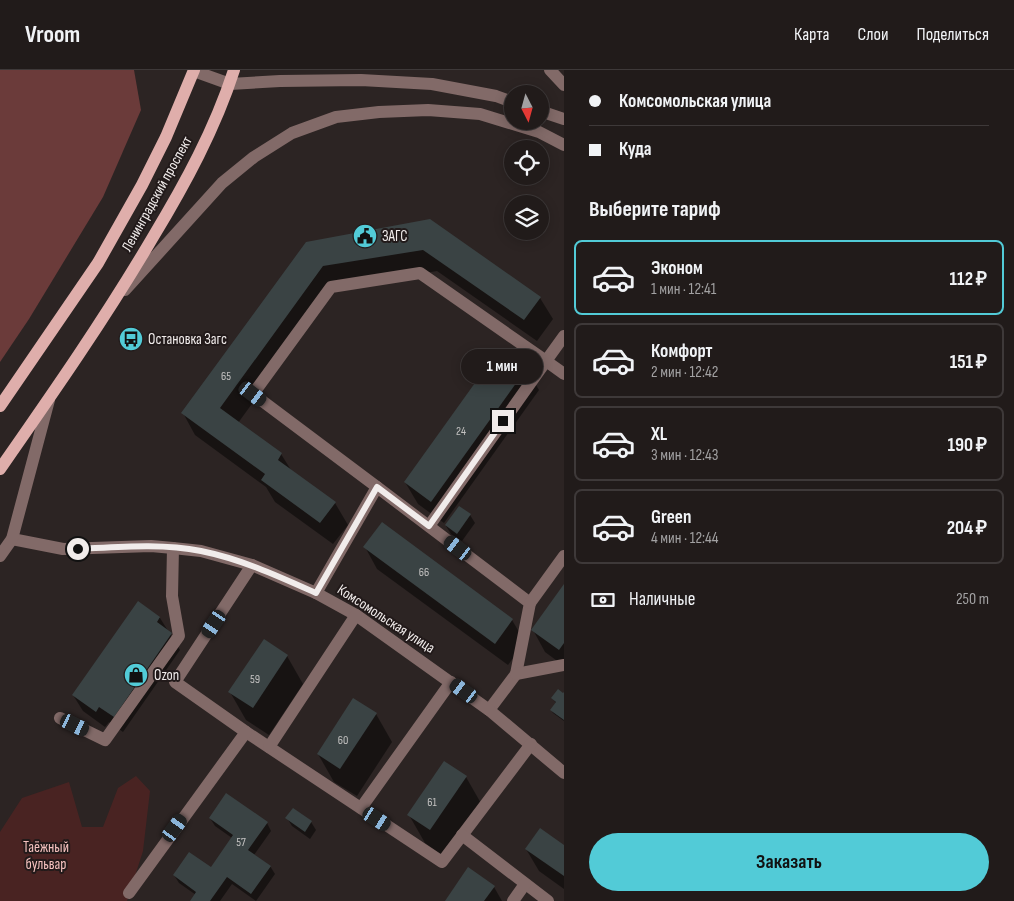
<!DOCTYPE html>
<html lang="ru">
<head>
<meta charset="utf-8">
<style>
  :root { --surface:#211b1a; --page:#292423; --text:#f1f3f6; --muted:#a2a1a2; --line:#3e3939; --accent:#52cbd7 }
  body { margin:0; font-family:"Sofia Sans Condensed",sans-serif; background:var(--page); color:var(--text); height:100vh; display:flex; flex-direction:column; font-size:19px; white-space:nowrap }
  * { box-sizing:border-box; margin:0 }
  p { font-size:16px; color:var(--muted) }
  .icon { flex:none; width:28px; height:28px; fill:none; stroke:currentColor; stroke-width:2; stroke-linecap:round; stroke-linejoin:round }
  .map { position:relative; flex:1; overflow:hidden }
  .drawer { display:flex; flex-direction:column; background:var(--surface); width:450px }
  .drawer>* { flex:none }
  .guide { display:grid; align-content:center; height:110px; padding:0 25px; background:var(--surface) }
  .needle { width:32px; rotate:174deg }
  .tools { position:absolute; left:504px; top:15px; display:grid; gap:10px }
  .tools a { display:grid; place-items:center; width:45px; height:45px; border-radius:50%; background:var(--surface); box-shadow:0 2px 12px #0003,0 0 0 1px var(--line); font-size:25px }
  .end { position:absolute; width:22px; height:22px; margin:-11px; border:6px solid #f1eceb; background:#111; box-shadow:0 0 0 2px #111 }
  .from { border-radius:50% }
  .bubble { position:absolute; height:35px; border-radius:18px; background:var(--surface); box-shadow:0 2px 12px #0003,0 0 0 1px var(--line); font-size:16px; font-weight:700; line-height:35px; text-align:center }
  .car { position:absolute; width:15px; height:30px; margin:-15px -8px; border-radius:6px; box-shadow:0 0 4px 1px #0007; background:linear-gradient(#222 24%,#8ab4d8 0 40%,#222 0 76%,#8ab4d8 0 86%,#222 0) }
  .guide b { display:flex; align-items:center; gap:18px; height:48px; font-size:19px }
  .guide b+b { border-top:1px solid var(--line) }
  .guide i { width:12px; height:12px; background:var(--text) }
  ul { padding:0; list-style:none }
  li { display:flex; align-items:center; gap:15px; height:75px; margin:0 10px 8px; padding:0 15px; border:2px solid var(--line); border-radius:8px }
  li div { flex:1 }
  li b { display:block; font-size:19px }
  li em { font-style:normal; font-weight:700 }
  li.current { border-color:var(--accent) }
  li>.icon { width:45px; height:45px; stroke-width:1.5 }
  h2 { padding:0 25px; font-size:22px; line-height:60px }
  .pay { display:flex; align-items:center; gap:12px; height:55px; padding:0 25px; font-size:19px }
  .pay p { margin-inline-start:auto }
  .cta { display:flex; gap:10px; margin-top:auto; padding:10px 25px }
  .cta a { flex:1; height:58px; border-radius:30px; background:var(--accent); color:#111; font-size:20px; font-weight:700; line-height:58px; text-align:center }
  header { display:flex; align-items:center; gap:30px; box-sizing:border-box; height:70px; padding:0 25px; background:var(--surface); border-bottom:1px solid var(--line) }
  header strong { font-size:24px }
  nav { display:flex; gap:28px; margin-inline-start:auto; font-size:18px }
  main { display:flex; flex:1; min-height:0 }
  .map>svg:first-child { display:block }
  .green { fill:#492322 }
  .forest { fill:#6b3b3a }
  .shadow { fill:#0007 }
  .building { fill:#3a4344 }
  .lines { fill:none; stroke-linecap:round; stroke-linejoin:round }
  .minor { stroke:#826a68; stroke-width:12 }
  .major { stroke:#dfaeab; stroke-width:12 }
  .route { stroke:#f1eceb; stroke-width:6 }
  .labels { text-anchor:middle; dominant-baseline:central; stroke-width:4; stroke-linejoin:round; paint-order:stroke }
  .number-label { font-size:12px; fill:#c3c2c1 }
  .street-label { font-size:15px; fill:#f1eceb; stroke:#221a1a }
  .poi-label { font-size:15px; fill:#f1eceb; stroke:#221a1a; text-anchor:start }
  .park-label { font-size:15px; fill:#f5c2bf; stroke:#221a1a }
</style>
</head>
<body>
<header>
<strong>Vroom</strong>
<nav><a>Карта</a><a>Слои</a><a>Поделиться</a></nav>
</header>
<main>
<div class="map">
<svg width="564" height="831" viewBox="0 0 564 831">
  <rect width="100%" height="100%" fill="#2c2423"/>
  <polygon class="green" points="136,706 150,721 143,781 127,831 0,831 0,762 22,728 69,712 82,757 103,757 118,718"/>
  <polygon class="forest" points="0,0 134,0 141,40 103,127 29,249 0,292"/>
  <g class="shadow">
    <polygon points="430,151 540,228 553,249 537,271 437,201 336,218 238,353 281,384 291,400 335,433 348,455 333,474 275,432 266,417 195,365 183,343 307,173"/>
    <polygon points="526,298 539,320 444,453 418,434 405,412"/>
    <polygon points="470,445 475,453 462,471 451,464 446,456"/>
    <polygon points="382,454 512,550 525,572 508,595 377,499 365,477"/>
    <polygon points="564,516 564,596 545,582 533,560"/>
    <polygon points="138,533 160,548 180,580 123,662 109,652 105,657 83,641 73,625"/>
    <polygon points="287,586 303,614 269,665 246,650 230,622"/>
    <polygon points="564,624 564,651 553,643 551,640 556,633 552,628"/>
    <polygon points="376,644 392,672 357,726 334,712 318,684"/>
    <polygon points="466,707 482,735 446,788 425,773 409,745"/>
    <polygon points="293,739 311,752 316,760 310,769 292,756 287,748"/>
    <polygon points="210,748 267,753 271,761 254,785 270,796 275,804 256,831 232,814 220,831 192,831 196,825 179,813 174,805 211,799 232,768 215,756"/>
    <polygon points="540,759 564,776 564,819 539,801 526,779"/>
    <polygon points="494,817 502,831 446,831"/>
  </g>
  <g class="building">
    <polygon points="430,149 541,227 524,250 423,180 323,196 220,338 282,383 278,390 336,432 320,453 261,410 265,404 181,343 306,172"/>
    <polygon points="500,278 527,298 431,432 404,412"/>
    <polygon points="459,436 471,444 457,464 445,455"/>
    <polygon points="382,452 513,549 495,574 363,477"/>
    <polygon points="564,514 564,573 559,580 531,560"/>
    <polygon points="138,531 160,547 157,552 172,563 114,647 99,637 96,642 72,625"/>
    <polygon points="264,569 288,585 253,638 228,622"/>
    <polygon points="558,619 563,623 564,622 564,650 550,640 556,632 551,628"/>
    <polygon points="353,628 377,643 340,699 317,684"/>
    <polygon points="444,691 467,706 430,760 407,745"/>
    <polygon points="226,723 268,752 248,780 271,796 251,824 227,807 210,831 190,831 196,822 173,805 189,782 211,797 233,765 209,748"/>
    <polygon points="293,738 312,751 305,762 285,748"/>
    <polygon points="540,758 564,775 564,806 525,779"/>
    <polygon points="468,797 495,816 484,831 445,831"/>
  </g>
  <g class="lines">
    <g class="minor">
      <polyline points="550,0 564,15"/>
      <polyline points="194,1 230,14 280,11 361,10 432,14 496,26 512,32"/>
      <polyline points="540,41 564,49"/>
      <polyline points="125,220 222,113 254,87 292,63 336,47 379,42 428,40 480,44 539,62 564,75"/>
      <polyline points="564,266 546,291 564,304"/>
      <polyline points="377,417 530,533 516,604 489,640"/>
      <polyline points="12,469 63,479 151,476 173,478 201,481 252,495 316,523 356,545 489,640 564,703"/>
      <polyline points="0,486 12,469 49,330"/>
      <polyline points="252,495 175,612 246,662 442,792 531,674"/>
      <polyline points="316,523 377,417 253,324 331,217 420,203 546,291 429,456"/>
      <polyline points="530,533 564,486"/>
      <polyline points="516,604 564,595"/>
      <polyline points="60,648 105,670 179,566 172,526 173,478"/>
      <polyline points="269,677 356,545"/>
      <polyline points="361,738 451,612"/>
      <polyline points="462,765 548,831"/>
      <polyline points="129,823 246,662"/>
      <polyline points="513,831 525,814"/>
    </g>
    <g class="major">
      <polyline points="0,336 98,193 142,115 166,67 194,0"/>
      <path d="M0,399c53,-76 106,-152 153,-232 32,-53 62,-108 81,-167"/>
    </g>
  </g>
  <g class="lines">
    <path class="route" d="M78,479c41,-2 83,-6 123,2 40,8 77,25 115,42l61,-106 52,39 74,-105"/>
  </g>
  <defs>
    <g id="civic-disc" transform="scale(1.25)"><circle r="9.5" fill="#52cbd7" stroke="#221a1a"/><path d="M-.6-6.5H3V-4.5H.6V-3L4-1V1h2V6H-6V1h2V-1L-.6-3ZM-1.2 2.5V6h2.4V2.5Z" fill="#111"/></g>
    <g id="bus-disc" transform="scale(1.25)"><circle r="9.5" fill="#52cbd7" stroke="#221a1a"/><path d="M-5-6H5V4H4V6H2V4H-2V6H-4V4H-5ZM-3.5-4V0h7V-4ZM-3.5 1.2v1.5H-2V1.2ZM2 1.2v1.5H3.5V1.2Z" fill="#111"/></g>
    <g id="shop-disc" transform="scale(1.25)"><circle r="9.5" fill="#52cbd7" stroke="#221a1a"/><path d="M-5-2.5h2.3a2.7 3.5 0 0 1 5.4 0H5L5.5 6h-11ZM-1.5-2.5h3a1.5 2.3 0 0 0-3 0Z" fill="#111"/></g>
  </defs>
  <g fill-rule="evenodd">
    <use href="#civic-disc" x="365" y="166"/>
    <use href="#bus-disc" x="131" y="269"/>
    <use href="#shop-disc" x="136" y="605"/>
  </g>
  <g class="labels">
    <g class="number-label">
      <text x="226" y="306">65</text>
      <text x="461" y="361">24</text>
      <text x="424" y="502">66</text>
      <text x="255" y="609">59</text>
      <text x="343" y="670">60</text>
      <text x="432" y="732">61</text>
      <text x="241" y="772">57</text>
    </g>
    <g class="street-label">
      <text transform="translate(157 124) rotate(-61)">Ленинградский проспект</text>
      <text transform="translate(386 549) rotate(33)">Комсомольская улица</text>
    </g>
    <g class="poi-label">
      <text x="382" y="166">ЗАГС</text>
      <text x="148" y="269">Остановка Загс</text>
      <text x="154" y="605">Ozon</text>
    </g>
    <g class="park-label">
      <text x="46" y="777">Таёжный<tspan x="46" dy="17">бульвар</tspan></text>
    </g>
  </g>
</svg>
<div class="tools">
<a><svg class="needle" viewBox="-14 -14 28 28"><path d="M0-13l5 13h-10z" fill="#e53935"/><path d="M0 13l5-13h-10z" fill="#a2a1a2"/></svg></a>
<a><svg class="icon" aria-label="locate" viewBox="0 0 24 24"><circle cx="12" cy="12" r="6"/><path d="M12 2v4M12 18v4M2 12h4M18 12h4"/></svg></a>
<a><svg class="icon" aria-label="layers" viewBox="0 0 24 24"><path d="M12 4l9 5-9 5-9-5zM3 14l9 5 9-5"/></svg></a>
</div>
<i class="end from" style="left:78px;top:479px"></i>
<i class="end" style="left:503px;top:351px"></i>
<div class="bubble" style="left:461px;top:279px;width:82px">1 мин</div>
<i class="car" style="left:253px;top:324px;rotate:127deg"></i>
<i class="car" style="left:458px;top:478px;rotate:307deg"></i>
<i class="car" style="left:214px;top:554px;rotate:214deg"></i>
<i class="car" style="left:464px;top:621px;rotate:306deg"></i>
<i class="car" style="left:75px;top:655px;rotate:116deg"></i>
<i class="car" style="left:377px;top:749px;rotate:123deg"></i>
<i class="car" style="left:175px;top:758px;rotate:36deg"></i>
</div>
<section class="drawer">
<div class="guide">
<b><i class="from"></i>Комсомольская улица</b>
<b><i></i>Куда</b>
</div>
<h2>Выберите тариф</h2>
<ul>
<li class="current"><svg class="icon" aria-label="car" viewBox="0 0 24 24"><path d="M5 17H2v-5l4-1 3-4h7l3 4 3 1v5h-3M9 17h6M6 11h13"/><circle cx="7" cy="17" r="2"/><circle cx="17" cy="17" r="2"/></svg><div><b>Эконом</b><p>1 мин · 12:41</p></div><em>112 ₽</em></li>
<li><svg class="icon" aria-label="car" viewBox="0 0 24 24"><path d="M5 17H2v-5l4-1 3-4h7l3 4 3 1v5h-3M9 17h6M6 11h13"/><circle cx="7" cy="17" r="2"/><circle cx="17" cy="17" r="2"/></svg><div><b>Комфорт</b><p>2 мин · 12:42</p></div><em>151 ₽</em></li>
<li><svg class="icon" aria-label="car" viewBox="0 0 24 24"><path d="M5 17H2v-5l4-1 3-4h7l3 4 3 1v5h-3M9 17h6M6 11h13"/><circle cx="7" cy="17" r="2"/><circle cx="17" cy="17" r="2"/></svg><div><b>XL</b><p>3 мин · 12:43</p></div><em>190 ₽</em></li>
<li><svg class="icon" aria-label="car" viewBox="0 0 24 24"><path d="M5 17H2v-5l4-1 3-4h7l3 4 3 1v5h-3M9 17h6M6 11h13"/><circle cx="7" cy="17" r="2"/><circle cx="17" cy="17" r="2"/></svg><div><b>Green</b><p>4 мин · 12:44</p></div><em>204 ₽</em></li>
</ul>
<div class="pay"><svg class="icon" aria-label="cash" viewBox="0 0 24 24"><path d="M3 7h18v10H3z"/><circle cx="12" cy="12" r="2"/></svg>Наличные<p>250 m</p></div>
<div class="cta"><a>Заказать</a></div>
</section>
</main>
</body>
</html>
